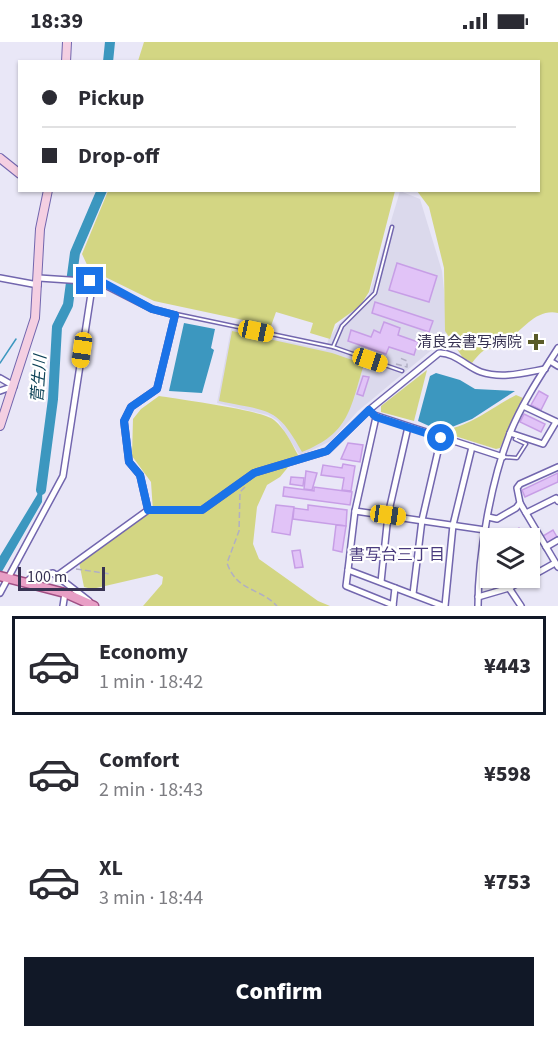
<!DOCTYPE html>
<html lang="en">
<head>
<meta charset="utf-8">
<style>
  :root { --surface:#fff; --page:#f7f7f7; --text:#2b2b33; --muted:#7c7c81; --line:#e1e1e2; --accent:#111827 }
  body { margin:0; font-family:"Source Sans 3","Noto Sans JP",sans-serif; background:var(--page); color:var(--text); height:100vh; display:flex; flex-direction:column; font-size:22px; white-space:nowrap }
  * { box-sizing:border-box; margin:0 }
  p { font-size:20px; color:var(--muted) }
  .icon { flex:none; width:33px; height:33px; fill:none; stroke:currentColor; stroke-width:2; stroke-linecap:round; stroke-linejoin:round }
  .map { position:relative; height:564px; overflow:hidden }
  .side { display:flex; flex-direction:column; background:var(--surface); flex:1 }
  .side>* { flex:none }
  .top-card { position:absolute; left:18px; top:18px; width:522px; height:132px; border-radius:0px; box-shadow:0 2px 4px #0004; display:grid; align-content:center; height:132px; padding:0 24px; background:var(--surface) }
  .buttons { position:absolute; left:480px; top:486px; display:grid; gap:12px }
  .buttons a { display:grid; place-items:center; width:60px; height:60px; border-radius:0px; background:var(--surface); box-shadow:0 2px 4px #0004; font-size:30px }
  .scale { position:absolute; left:18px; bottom:15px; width:87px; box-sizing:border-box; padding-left:6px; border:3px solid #373252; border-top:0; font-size:16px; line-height:21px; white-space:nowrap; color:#373252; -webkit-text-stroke:4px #fff; paint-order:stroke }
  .end { position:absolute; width:27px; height:27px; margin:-14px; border:8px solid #1a73e8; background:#fff; box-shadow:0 0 0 3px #fff }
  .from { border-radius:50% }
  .car { position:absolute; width:18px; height:36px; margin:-18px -9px; border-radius:8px; box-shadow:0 0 4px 2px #0007; background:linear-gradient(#f5c518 24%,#345 0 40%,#f5c518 0 76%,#345 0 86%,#f5c518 0) }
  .top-card b { display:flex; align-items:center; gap:21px; height:57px; font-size:22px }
  .top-card b+b { border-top:2px solid var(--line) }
  .top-card i { width:15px; height:15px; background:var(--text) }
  ul { padding:10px 0 0; list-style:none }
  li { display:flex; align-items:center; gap:18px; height:99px; margin:0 12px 9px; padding:0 12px; border:3px solid transparent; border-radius:0px }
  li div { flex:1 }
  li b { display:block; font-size:22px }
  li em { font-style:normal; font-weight:800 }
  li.current { border-color:var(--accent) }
  li>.icon { width:54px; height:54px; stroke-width:1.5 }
  .button { display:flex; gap:12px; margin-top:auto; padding:12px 24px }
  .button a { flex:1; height:69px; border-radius:0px; background:var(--accent); color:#fff; font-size:24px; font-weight:800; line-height:69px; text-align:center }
  .status { display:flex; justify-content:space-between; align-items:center; height:42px; padding:0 30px; background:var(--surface); direction:ltr }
  .status svg { height:16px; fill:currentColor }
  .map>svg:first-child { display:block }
  .built { fill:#dbd9ec }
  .green { fill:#d3d683 }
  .water { fill:#3c97bf }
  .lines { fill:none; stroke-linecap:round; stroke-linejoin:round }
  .stream { stroke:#3c97bf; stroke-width:1.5 }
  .river { stroke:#3c97bf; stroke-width:10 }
  .building { fill:#e1c3f7; stroke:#c79ee6; stroke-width:1.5 }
  .lane-casing { stroke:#7266ae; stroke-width:5 }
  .street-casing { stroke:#7266ae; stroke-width:8 }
  .secondary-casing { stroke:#7266ae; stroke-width:10 }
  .primary-casing { stroke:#a04f84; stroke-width:11 }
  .path { stroke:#b1afc3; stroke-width:1.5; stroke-dasharray:6 3; stroke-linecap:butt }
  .lane { stroke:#fff; stroke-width:2 }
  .street { stroke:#fff; stroke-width:5 }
  .secondary { stroke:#f4cfe2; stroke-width:8 }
  .primary { stroke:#e89fc5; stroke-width:8 }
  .route { stroke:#1a73e8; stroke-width:8 }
  .poi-dot { fill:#5a5b28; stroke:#fff; stroke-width:2 }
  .labels { text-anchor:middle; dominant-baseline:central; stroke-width:4.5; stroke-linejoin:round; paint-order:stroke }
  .poi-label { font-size:15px; fill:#373252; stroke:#fff; text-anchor:end }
  .water-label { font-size:16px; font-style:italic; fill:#104459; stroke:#fff }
  .neighbourhood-label { font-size:16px; fill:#483a7d; stroke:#fff }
</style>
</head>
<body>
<div class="status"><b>18:39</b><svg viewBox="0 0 49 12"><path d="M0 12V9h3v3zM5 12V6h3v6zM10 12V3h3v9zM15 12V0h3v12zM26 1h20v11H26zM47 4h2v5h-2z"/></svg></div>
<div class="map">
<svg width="558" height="564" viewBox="0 0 558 564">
  <rect width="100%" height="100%" fill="#e9e7f7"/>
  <polygon class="built" points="400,149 420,157 442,229 448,287 440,301 358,369 331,399 300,414 278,379 268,373 217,361 231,287 326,308 328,298 338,283 369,253"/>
  <g class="green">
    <path d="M144,0h414v271c-24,-5 -37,21 -56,31 -17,9 -14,-1 -30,19l-9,-5 -18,-27 -1,-63 -15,-61 -12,-16 121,-1v-128l-400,-1z"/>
    <polygon points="108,149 108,148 395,149 369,250 360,264 335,282 330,297 310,291 313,281 276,270 271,284 154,259 89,227 82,212"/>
    <path d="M232,289l100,22 32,11c-14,45 -14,69 -62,88 -26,-47 -33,-40 -83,-51z"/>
    <polygon points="427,328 414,379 381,370 381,364"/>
    <path d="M516,353l7,3 -23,50 -4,1 -57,-18c31,-4 50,-22 77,-36z"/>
    <path d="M159,354c19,3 103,14 115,24 11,9 17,22 24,35l-18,22 -13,8 -10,22 -4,37 6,15 59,42 12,5h-187l19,-22 1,-7 -6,-3 -65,15 -8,-2 -5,-25 61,-45 13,-6 -2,-29 -19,-26 1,-37 8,-10z"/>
  </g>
  <g class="water">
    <polygon points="184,281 215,287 211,306 214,308 202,351 169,349"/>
    <polygon points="436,331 460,338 475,347 515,349 472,377 452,385 438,388 418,379 430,334"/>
    <polygon points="43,434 42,460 0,533 0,514 37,453"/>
  </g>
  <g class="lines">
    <polyline class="stream" points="0,321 16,297"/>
    <g class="river">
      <polyline points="108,20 110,0"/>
      <polyline points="41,448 53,357 57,285 68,263 75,211 102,148"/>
    </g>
  </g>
  <g class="building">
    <polygon points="397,221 437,234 429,260 389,248"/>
    <polygon points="375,260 433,279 429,290 372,271"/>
    <polygon points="384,280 400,286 398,293 418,300 414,313 389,305 386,312 348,299 351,288 371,295 374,288 380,291"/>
    <polygon points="363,334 369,335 363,354 357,352"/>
    <polygon points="539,349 548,354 541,368 531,363"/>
    <polygon points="524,372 545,382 541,390 520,380"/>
    <polygon points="348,401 363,403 360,420 341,417"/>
    <polygon points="343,422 355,424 351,449 342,448 344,436 321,433 323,423 342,426"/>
    <polygon points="306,429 317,431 312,448 304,447"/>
    <polygon points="558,431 558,440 525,455 522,448"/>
    <polygon points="291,435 304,436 303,444 290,442"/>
    <polygon points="284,445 314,449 314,445 352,450 350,463 283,454"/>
    <polygon points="276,463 294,465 290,493 272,490"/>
    <polygon points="308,463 347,468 346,484 293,477 294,466 308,468"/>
    <polygon points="336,483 346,484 342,510 333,508"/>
    <polygon points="519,486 523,493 510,496 508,493"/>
    <polygon points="553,488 557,495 547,501 543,494"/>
    <polygon points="300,508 303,525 295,526 292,509"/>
    <polygon points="490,532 490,536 508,536 508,540 499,538 503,544 495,548 485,535"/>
  </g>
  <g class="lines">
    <g class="lane-casing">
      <g id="lane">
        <polyline points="176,272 333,305 402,329"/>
        <polyline points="333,305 342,284 375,251 392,185"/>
        <polyline points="503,415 517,416 526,402 515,397 517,395"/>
      </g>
    </g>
    <g class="street-casing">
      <g id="street">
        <polyline points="0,236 38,243"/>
        <polyline points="39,236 99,240 152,267 175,273 157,347 131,365 124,379 129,420 140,433 148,468"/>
        <polyline points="550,319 558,324"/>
        <polyline points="0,336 14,344"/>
        <polyline points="0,349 14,344"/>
        <polyline points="523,364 557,380"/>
        <polyline points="374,373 503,415"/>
        <polyline points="376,375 355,469 348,528 443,564"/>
        <polyline points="510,391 543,402 556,380"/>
        <polyline points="558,425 520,442 517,446 520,461 558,525"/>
        <polyline points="355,469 485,488"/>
        <polyline points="526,471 556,456 558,459"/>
        <polyline points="488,475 497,477 516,466 520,461"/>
        <polyline points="546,505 558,498"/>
        <polyline points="348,528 346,544 393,563"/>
        <path d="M58,533l90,-65h54l52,-37 73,-22 42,-41 70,-57c15,-1 28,14 42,19 21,7 42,1 64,-3"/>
        <polyline points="530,535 555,521"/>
        <polyline points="26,540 31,536 53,531 89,559"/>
        <polyline points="381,540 388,473 408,385"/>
        <polyline points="509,546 521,564"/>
        <polyline points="0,551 63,434 93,239"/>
        <polyline points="413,552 422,478 441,396"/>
        <polyline points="478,555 509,546 528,536"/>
        <polyline points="63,564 65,551"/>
        <polyline points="393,564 395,546"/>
        <polyline points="445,564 453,483 472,405"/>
        <path d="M478,564c0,-51 13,-125 32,-173 12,-30 31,-58 48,-85"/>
      </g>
    </g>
    <g class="secondary-casing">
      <g id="secondary">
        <polyline points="66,20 67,0"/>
        <polyline points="0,116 20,132"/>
        <polyline points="0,384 35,276 40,187 48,148"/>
      </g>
    </g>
    <g class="primary-casing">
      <polyline id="primary" points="0,534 65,551 94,564"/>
    </g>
    <g class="path">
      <polyline points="396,322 407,325 407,319 400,316"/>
      <path d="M245,445l-5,5 -1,39 -12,32c10,29 32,24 50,43"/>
      <polyline points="76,527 111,532"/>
    </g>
    <use href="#lane" class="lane"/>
    <use href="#street" class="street"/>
    <use href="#secondary" class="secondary"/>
    <use href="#primary" class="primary"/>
  </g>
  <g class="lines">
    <polyline class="route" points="90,239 104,241 152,267 175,273 157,347 131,365 124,379 129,420 140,433 148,468 202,468 254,431 327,409 369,368 376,375 441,396"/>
  </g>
  <path class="poi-dot" d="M533 291h6v6h6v6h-6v6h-6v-6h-6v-6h6z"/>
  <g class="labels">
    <g class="poi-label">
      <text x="522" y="300">清良会書写病院</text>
    </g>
    <g class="water-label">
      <text transform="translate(39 337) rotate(-86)">菅生川</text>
    </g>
    <g class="neighbourhood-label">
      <text x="397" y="513">書写台三丁目</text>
    </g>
  </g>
</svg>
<div class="buttons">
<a><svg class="icon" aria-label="layers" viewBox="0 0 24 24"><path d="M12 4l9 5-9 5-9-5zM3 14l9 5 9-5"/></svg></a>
</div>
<div class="scale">100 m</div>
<i class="end from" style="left:441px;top:396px"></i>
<i class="end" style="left:90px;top:239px"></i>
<i class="car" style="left:256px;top:289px;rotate:102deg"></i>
<i class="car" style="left:82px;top:308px;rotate:188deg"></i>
<i class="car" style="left:370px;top:318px;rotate:109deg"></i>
<i class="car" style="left:388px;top:473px;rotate:98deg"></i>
<div class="top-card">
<b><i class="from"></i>Pickup</b>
<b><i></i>Drop-off</b>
</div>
</div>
<section class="side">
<ul>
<li class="current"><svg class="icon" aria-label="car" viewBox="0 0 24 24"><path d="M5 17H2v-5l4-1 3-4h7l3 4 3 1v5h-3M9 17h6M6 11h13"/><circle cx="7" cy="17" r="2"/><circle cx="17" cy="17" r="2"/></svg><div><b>Economy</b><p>1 min · 18:42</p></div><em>¥443</em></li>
<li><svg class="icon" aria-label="car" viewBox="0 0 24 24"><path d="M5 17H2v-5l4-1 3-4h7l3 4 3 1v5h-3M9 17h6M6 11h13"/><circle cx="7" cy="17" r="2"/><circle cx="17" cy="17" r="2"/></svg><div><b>Comfort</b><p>2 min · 18:43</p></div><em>¥598</em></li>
<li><svg class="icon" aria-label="car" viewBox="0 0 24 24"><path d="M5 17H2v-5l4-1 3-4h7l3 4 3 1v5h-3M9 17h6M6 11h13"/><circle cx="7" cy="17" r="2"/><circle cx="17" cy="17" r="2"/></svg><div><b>XL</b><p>3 min · 18:44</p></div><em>¥753</em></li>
</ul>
<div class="button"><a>Confirm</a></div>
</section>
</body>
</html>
